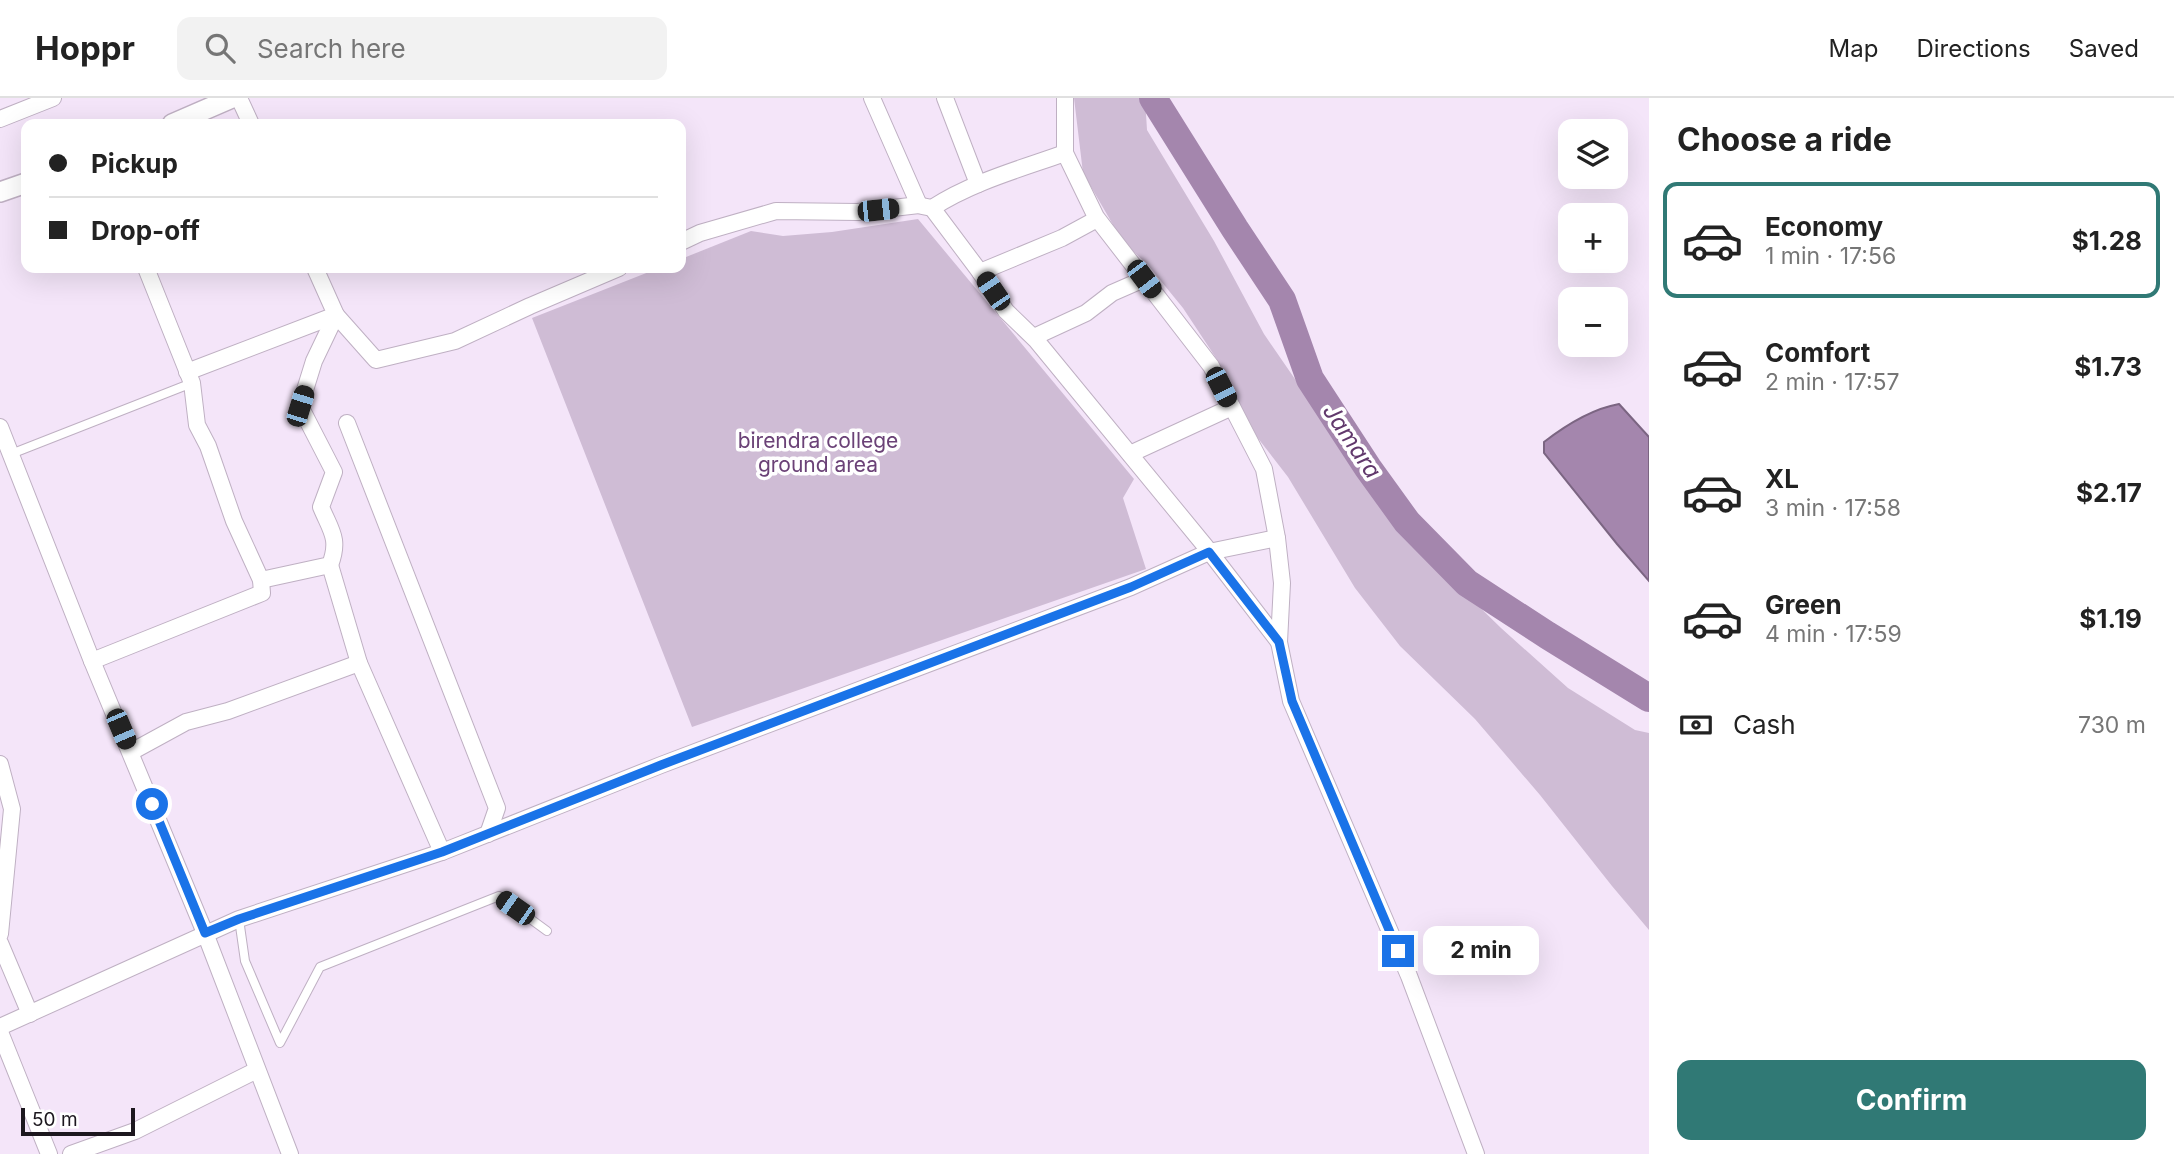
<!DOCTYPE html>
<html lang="en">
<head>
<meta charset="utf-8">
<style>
  :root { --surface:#fff; --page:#f2f2f2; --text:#222; --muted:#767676; --line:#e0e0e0; --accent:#307975 }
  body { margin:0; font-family:Inter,sans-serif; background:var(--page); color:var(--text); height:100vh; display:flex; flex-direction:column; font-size:26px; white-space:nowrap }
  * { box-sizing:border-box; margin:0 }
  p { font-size:23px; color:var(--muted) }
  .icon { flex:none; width:38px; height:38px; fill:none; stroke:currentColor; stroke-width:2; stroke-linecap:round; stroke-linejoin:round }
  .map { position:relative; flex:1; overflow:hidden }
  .drawer { display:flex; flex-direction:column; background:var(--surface); width:525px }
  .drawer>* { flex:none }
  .guide { position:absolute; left:21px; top:21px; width:665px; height:154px; border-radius:14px; box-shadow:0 7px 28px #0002; display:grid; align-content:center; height:154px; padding:0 28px; background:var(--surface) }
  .fabs { position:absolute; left:1558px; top:21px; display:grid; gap:14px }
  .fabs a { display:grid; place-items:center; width:70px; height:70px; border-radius:14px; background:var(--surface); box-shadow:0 7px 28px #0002; font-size:35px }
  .scale { position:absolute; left:21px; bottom:18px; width:114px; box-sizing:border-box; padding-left:7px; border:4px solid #1c171e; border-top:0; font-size:19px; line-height:24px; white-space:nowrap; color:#1c171e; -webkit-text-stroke:5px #fff; paint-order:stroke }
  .end { position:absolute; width:32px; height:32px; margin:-16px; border:9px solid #1a73e8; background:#fff; box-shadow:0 0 0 4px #fff }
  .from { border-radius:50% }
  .bubble { position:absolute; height:49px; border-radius:14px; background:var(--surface); box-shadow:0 7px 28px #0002; font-size:23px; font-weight:700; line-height:49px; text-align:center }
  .car { position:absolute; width:21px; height:42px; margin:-21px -10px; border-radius:9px; box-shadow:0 0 5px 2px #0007; background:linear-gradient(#222 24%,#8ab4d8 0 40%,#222 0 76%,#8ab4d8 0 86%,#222 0) }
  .guide b { display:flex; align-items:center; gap:24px; height:66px; font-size:26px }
  .guide b+b { border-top:2px solid var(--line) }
  .guide i { width:18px; height:18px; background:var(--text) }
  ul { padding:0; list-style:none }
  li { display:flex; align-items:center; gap:21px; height:116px; margin:0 14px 10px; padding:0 14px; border:4px solid transparent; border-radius:14px }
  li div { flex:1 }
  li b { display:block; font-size:26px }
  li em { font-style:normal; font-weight:700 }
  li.active { border-color:var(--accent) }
  li>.icon { width:63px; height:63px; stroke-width:1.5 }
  h2 { padding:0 28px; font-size:32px; line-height:84px }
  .pay { display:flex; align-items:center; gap:18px; height:77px; padding:0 28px; font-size:26px }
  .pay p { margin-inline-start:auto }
  .cta { display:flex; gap:14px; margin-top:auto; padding:14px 28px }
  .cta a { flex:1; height:80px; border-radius:14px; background:var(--accent); color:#fff; font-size:28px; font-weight:700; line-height:80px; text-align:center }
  header { display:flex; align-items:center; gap:42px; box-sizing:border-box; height:98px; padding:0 35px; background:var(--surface); border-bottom:2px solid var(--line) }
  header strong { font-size:33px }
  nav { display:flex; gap:38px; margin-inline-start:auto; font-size:24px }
  .search { width:490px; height:63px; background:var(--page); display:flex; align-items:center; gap:18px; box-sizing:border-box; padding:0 24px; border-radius:14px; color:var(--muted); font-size:26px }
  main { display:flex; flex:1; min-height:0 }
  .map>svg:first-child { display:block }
  .green { fill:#cfbcd5 }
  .water { fill:#a486ad; stroke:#7b6582; stroke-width:2 }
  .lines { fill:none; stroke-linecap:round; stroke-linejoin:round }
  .river { stroke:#a486ad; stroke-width:28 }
  .service-casing { stroke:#bfb0c3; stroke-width:10 }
  .minor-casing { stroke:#bfb0c3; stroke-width:18 }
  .tertiary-casing { stroke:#bfb0c3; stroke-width:22 }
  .service { stroke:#fff; stroke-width:8 }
  .minor { stroke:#fff; stroke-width:16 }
  .tertiary { stroke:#fff; stroke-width:19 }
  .route { stroke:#1a73e8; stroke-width:9 }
  .labels { text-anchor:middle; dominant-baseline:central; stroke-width:7; stroke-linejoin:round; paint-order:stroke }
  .park-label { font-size:21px; fill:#6b4277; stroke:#fff }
  .water-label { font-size:23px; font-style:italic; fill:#61386c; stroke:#fff }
</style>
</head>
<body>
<header>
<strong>Hoppr</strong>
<div class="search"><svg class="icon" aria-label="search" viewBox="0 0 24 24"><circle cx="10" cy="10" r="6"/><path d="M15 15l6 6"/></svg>Search here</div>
<nav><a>Map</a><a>Directions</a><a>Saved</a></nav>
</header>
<main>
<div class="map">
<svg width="1649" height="1056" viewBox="0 0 1649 1056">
  <rect width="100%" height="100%" fill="#f4e5f9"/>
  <g class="green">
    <polygon points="1074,0 1145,0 1147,32 1214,143 1264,236 1365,383 1416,447 1501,530 1568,590 1635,632 1649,635 1649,832 1612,788 1540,697 1475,621 1400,548 1355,490 1288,379 1257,339 1216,260 1183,210 1147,166 1123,144 1083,75"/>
    <polygon points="918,121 1134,381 1123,400 1146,471 692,629 532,220 659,170 681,170 681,161 751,133 783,138 832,134"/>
  </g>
  <path class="water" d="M1619,306l30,33v144l-32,-37 -73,-91v-11c22,-17 47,-33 75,-38z"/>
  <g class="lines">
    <polyline class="river" points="1153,0 1235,131 1282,202 1310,281 1368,370 1407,424 1467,485 1547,537 1649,600"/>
    <g class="service-casing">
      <g id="service">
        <polyline points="11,356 192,285"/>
        <polyline points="239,821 245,863 280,945 320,869 499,798 547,833"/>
      </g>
    </g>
    <g class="minor-casing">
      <g id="minor">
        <polyline points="239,0 251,26"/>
        <polyline points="945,0 978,86"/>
        <polyline points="1065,0 1065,55 1096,119 1211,268 1264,371 1277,440 1282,485 1279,544 1291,603 1409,878 1476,1056"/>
        <polyline points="0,21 53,0"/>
        <path d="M922,108l10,2c40,-26 88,-39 133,-55"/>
        <polyline points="932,110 980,174 1062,140 1097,121"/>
        <polyline points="681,144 700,135 776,113 858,114 919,107 872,0"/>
        <polyline points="980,174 1006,213 1036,242 1206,449 1279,544"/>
        <polyline points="1034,239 1086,215 1112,195 1144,181"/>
        <polyline points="187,274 336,217 315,170"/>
        <polyline points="347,325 497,710 488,736"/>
        <polyline points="0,329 92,563 205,835 290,1056"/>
        <polyline points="1130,356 1232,309"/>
        <polyline points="330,467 359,565 442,754"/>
        <path d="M261,482l69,-15c10,-26 1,-34 -9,-58l13,-35 -34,-66 14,-45 22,-46 40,45 79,-19 75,-35 89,-38"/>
        <polyline points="92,563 262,495 261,482 234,423 208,348 197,327 192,285 146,170"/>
        <polyline points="131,654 186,624 228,613 359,565"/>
        <polyline points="0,666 12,711 0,836"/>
        <polyline points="0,845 30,916"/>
        <polyline points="0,929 239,821 442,754 661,667 1131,489 1209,454 1277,440"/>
        <polyline points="0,934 49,1056"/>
        <polyline points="71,1056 135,1033 257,972"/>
      </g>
    </g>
    <g class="tertiary-casing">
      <g id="tertiary">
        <polyline points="172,26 232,0"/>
        <polyline points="0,94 26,85"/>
      </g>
    </g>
    <use href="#service" class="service"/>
    <use href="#minor" class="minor"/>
    <use href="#tertiary" class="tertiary"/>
  </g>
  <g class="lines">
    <polyline class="route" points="152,706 205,835 239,821 442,754 661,667 1131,489 1209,454 1279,544 1292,603 1398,853"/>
  </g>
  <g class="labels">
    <g class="park-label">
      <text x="818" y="342">birendra college<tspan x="818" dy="24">ground area</tspan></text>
    </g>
    <g class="water-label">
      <text transform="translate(1352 343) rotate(56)">Jamara</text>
    </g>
  </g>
</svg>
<div class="fabs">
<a><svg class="icon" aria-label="layers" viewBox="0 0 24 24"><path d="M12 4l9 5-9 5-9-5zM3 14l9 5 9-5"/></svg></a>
<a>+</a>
<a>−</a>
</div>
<div class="scale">50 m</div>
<i class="end from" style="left:152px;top:706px"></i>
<i class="end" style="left:1398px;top:853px"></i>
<div class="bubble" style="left:1423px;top:828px;width:116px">2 min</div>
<i class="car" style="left:878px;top:112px;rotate:84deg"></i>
<i class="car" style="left:1144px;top:181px;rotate:143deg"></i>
<i class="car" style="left:993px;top:193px;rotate:326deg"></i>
<i class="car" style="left:1221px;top:289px;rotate:153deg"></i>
<i class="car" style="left:300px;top:308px;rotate:17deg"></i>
<i class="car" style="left:121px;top:631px;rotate:157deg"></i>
<i class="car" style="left:515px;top:810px;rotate:305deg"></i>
<div class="guide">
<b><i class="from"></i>Pickup</b>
<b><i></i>Drop-off</b>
</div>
</div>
<section class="drawer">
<h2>Choose a ride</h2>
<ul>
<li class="active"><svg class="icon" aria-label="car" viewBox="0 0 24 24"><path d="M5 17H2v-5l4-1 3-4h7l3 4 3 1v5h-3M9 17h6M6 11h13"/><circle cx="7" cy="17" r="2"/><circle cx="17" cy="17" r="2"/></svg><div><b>Economy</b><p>1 min · 17:56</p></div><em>$1.28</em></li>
<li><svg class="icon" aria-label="car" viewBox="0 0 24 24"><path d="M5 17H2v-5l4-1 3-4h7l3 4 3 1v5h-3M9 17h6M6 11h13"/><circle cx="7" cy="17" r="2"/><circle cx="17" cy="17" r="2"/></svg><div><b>Comfort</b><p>2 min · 17:57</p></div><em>$1.73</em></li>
<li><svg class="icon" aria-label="car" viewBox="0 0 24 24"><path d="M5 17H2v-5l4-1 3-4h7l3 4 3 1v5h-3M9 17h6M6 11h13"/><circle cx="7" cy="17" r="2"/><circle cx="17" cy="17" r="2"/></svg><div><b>XL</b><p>3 min · 17:58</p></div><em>$2.17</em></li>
<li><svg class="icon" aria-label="car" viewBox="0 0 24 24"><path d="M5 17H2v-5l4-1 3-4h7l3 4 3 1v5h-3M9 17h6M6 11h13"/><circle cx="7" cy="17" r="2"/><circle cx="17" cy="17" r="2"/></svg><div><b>Green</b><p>4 min · 17:59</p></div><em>$1.19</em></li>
</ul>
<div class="pay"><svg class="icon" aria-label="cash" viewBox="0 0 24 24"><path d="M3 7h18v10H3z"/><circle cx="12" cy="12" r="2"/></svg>Cash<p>730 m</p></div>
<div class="cta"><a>Confirm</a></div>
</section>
</main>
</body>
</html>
